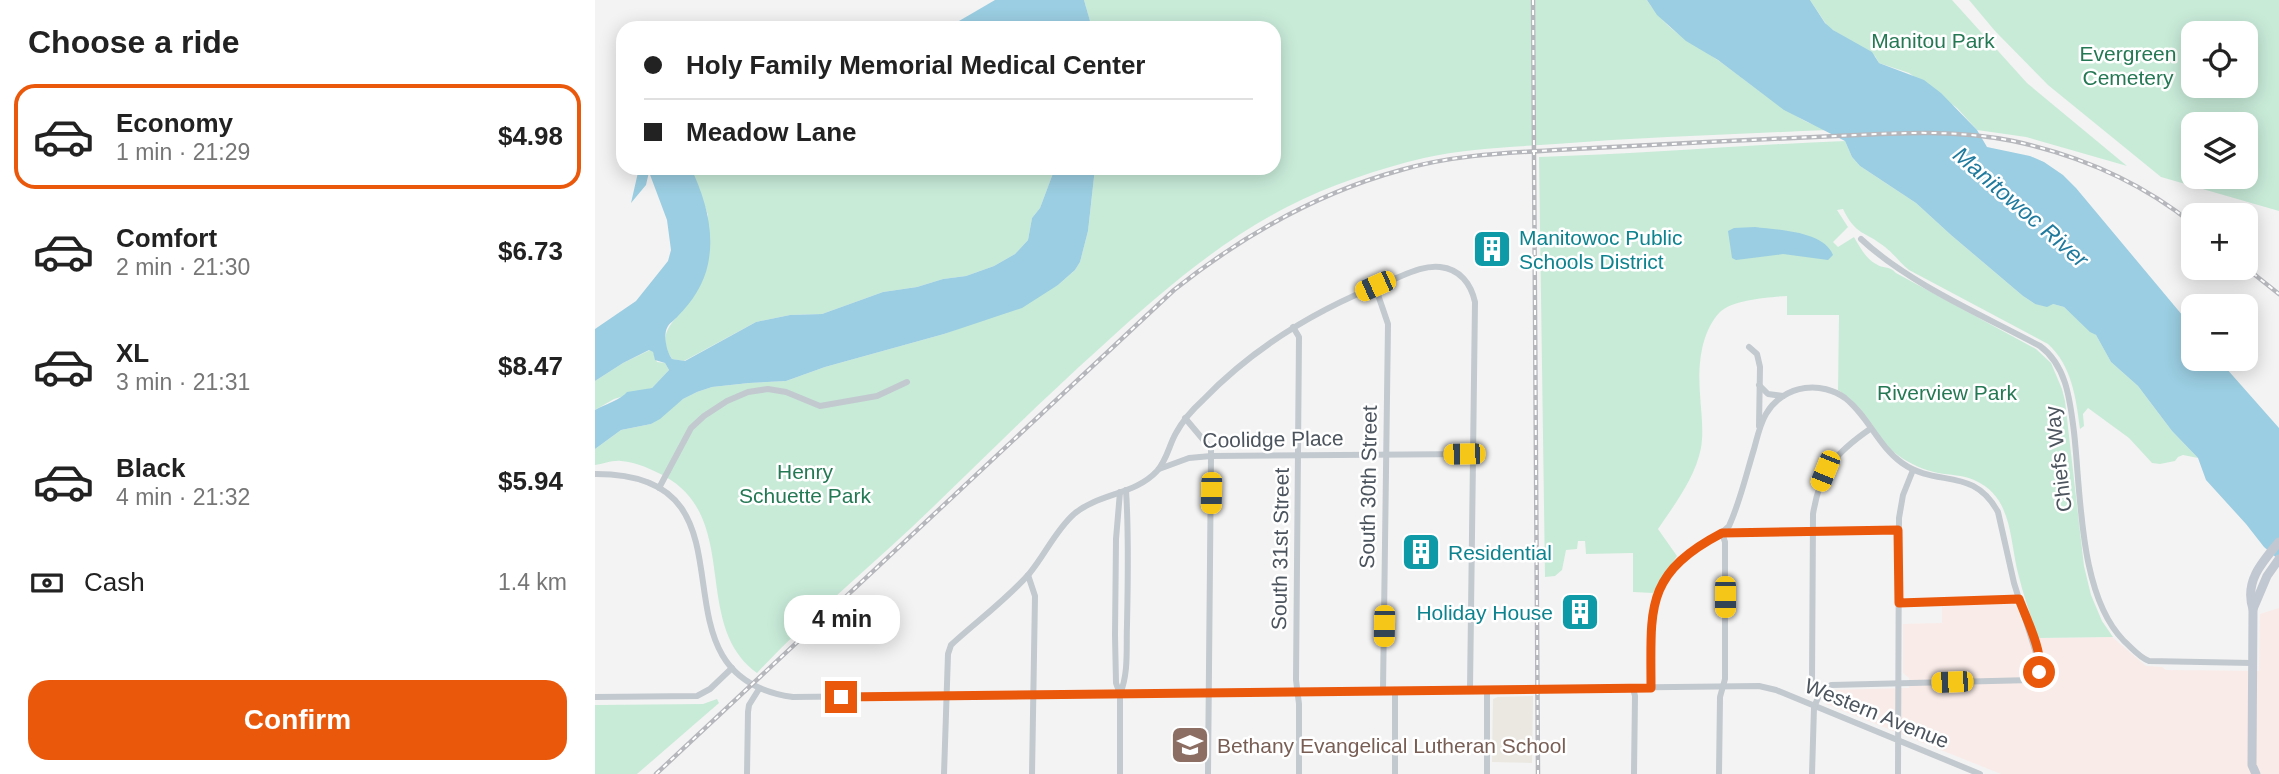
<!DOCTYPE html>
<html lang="en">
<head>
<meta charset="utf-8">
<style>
  :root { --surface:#fff; --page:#f2f2f2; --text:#222; --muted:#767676; --line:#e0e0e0; --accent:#ea580c }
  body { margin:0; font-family:Helvetica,sans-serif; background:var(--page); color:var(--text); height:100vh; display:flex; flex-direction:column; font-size:26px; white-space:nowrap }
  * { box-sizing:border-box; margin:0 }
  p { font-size:23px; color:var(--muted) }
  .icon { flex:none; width:38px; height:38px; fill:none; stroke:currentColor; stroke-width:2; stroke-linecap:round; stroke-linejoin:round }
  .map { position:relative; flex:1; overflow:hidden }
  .drawer { display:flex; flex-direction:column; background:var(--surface); width:595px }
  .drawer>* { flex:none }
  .top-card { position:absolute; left:21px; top:21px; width:665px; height:154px; border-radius:21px; box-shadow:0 4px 18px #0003; display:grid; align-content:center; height:154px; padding:0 28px; background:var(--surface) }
  .tools { position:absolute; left:1586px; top:21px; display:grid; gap:14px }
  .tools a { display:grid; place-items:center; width:77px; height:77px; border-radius:14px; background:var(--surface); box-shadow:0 4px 18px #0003; font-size:35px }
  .end { position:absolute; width:32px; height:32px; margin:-16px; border:9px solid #ea580c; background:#fff; box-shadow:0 0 0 4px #fff }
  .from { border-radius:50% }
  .bubble { position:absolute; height:49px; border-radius:21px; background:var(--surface); box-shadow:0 4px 18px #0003; font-size:23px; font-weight:600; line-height:49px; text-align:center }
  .car { position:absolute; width:21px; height:42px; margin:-21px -10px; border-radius:9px; box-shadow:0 0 5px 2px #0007; background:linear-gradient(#f5c518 24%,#345 0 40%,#f5c518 0 76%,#345 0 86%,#f5c518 0) }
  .top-card b { display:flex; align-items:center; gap:24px; height:66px; font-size:26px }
  .top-card b+b { border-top:2px solid var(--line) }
  .top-card i { width:18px; height:18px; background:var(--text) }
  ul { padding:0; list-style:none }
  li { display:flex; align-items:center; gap:21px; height:105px; margin:0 14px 10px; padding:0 14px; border:4px solid transparent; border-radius:21px }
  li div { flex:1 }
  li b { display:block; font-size:26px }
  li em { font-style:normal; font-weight:600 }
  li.active { border-color:var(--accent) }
  li>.icon { width:63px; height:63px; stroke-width:1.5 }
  h2 { padding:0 28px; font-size:32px; line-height:84px }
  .pay { display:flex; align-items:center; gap:18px; height:77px; padding:0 28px; font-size:26px }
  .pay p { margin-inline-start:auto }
  .primary-button { display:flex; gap:14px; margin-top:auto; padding:14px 28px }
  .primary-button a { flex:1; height:80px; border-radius:21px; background:var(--accent); color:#fff; font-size:28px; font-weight:600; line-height:80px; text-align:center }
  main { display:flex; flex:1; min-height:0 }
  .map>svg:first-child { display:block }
  .commercial { fill:#eae8e1 }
  .medical { fill:#f9ebe8 }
  .green { fill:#c8ebd8; fill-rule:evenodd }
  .water { fill:#9bcee2 }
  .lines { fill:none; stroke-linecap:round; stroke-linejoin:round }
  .street { stroke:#c2c9cf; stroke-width:6 }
  .secondary { stroke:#c1c8d1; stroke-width:9 }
  .rail-casing { stroke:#b5b7bc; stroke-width:4.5 }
  .rail { stroke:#fff; stroke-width:2; stroke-dasharray:5; stroke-linecap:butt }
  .route { stroke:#ea580c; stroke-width:9 }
  .labels { text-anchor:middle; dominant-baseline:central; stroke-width:5; stroke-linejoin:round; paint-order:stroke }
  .park-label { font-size:21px; fill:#247854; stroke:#fff }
  .culture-label { font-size:21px; fill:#0d838f; stroke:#fff; text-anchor:start }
  .street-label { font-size:21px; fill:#4c545e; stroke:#fff }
  .education-label { font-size:21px; fill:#785e54; stroke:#fff; text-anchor:start }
  .water-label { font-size:23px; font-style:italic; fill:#1f7a9e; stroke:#fff }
</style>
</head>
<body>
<main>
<section class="drawer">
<h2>Choose a ride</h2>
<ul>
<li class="active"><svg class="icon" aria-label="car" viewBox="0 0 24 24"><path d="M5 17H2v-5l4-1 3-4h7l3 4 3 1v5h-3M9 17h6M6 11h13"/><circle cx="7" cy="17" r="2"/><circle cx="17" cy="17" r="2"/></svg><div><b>Economy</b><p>1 min · 21:29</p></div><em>$4.98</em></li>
<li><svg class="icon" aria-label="car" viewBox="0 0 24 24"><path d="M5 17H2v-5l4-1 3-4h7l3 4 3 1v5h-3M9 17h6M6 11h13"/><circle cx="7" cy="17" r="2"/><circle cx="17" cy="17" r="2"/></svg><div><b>Comfort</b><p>2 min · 21:30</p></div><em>$6.73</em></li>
<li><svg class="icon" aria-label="car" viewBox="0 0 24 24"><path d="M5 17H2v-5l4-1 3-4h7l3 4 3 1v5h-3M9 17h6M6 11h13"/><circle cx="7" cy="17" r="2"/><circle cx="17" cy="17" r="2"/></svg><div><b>XL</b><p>3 min · 21:31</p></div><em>$8.47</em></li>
<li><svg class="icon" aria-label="car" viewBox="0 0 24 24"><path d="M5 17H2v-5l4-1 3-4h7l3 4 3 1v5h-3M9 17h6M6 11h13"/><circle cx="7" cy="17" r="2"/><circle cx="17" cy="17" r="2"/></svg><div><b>Black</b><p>4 min · 21:32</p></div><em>$5.94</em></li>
</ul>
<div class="pay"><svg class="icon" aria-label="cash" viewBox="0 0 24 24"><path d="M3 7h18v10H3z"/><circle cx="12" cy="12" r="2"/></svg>Cash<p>1.4 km</p></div>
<div class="primary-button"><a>Confirm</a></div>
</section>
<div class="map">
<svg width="1684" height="774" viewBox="0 0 1684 774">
  <rect width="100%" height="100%" fill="#f4f3f3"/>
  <polygon class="commercial" points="938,696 937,763 897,762 898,699 903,697"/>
  <polygon class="medical" points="1418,604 1422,608 1433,638 1517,637 1551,666 1567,667 1571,670 1664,671 1665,614 1684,608 1684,774 1406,774 1231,704 1232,696 1238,690 1314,688 1314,678 1308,673 1308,624 1347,623 1347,605"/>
  <g class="green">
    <path d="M489,0h563c21,33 45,42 75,63 25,18 49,39 76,54 9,6 20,9 30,13 -91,4 -181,7 -272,14 -43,3 -89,4 -132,14 -46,11 -94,27 -137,49 -70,36 -128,87 -186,140 -58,52 -113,107 -169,161 -58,56 -120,106 -175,165 -66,-48 -16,-153 -91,-196 -13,-7 -29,-15 -45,-16 -8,-1 -18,3 -26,4v-16l26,-19 30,-6 32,-25 14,-7 15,-5 37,-4 37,-2 39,-14 119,-33 24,-9 90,-40 17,-15 5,-8 8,-31 7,-63h179v-140h-182z"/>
    <polygon points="1215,0 1357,0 1432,83 1532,166 1431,137 1382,130 1362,108 1314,73 1284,63 1280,56 1233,27"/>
    <path d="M1374,0h310v211l-118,-34 -113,-92 -53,-54zM1598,33h52v53h-52zM1598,124h52v53h-52z"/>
    <path d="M1250,141l7,16 8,9 56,37 35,32 72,61 12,8h18l11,3 26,24 6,4 15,27 27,24 34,45 26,27 -15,-3 -5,2 -3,4 -15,3 -8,-1 -23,-25 -41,-30 -5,6 1,12 -4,3c-4,-31 -8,-63 -32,-85l-139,-74c-9,-7 -15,-16 -24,-23 -20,-16 -29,-11 -42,-38l-6,1 11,17 -15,15 5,5 16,-10c6,10 11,21 22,27 7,5 13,1 20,9l140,76 15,14 11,26 3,12 19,165 7,29 11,26 11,16 -75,1c-7,-21 -14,-41 -19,-61 -10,-35 -5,-80 -45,-97 -12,-5 -24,-5 -36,-7 -14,-3 -28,-9 -39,-17 -26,-18 -33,-49 -61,-66l1,-75h-52v-19c-17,1 -55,4 -67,16 -20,21 -22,55 -20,82 1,18 4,36 1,54 -6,30 -26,56 -43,81l19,27 -24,37 -20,-1v-39l-47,1 -1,-13h-7l-1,8 -11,1 -4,20 -7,6 -10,1 -6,-420c102,-3 204,-12 306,-16z"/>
    <path d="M96,168h364l-15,40 -8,10 -4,22 -13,14 -21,12 -28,10 -23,3 -26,8 -34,5 -61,22 -32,1 -34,7 -72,39 -12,-2c-11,-16 -8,-29 5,-42l31,-102z"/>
    <polygon points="55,350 58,352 62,362 70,363 74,370 57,388 19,399 0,410 0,381 28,363"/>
    <polygon points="122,699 124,703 42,774 0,774 0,705 108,704"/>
  </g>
  <g class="water">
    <polygon points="400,0 489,0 497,28 352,28"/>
    <polygon points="1052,0 1215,0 1230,23 1238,30 1277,52 1284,63 1329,80 1346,93 1382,130 1392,147 1435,156 1449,162 1468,175 1481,188 1598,328 1598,359 1623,359 1684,428 1684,560 1669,547 1651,524 1611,480 1603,458 1577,431 1543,386 1516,362 1501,335 1495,332 1469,307 1458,304 1452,307 1440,304 1428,296 1356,235 1321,203 1265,166 1257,157 1250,141 1189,110 1123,60 1091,41 1062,15"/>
    <path d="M44,168h52c14,30 24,63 17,96 -4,20 -16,38 -30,52 -3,4 -9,7 -11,12 -4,8 0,25 5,31l13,2 71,-39 34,-7 32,-1 61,-22 34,-5 26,-8 23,-3 28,-10 21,-12 13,-14 4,-22 8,-10 15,-40h40l-7,63 -8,31 -5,8 -17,15 -36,23 -78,26 -119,33 -39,14 -37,2 -37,4 -15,5 -14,7 -23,20 -9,5 -30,6 -26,19v-39c9,-5 27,-11 32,-18l25,-4 17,-18 -4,-7 -10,-3 -2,-8 -4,-2 -26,13 -28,18v-52l41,-28 32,-40 3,-11 -4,-30 -18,-48 -3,13 -15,18z"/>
    <path d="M1160,227c23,3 69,4 78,28l-5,5 -45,-6 -47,6 -4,-2 -4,-27 6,-3z"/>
  </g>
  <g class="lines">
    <g class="street">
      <path d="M1266,239c47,44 121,76 179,107 27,20 30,55 34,86 7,62 5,164 50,209 8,7 15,16 25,20l103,2"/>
      <polyline points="780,286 793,324 788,691"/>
      <polyline points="698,327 704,337 701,680 704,704 704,774"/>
      <polyline points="1154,347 1162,354 1165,367 1164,426"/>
      <polyline points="1164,385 1173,394 1188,396"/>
      <polyline points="590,418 616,449 616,456 613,774"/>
      <polyline points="564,469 594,458 616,456 879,454"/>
      <path d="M0,474c179,-1 41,201 198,223l966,-11 17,4 204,84"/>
      <polyline points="64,488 96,428 109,416 132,401 153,392 173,389 191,392 225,406 282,396 312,382"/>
      <polyline points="525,492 521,539 520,635 521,683 525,694 525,774"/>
      <polyline points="433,575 440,596 437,774"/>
      <polyline points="1304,603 1424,599"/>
      <polyline points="1038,688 1040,696 1039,774"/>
      <path d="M1056,688c0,-52 -7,-99 38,-135 13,-10 28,-15 40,-27 11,-24 17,-51 25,-77 3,-11 6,-25 12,-35 8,-14 23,-24 39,-26 14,-2 29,2 40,10 23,18 33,48 57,65 35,25 71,3 96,49l16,71 26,83 -3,10 -5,4 -201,5 -10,6"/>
      <path d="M525,694c9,-21 6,-47 7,-69 1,-46 2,-90 -1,-135"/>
      <polyline points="0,697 102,696 115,689 137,668"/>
      <polyline points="152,774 153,712 154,705 164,689"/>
      <path d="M349,774l4,-120 3,-9c25,-23 55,-45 78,-71 16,-19 26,-43 45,-60 25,-21 61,-19 83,-43 10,-11 12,-26 19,-38 7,-13 16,-23 27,-33 53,-55 116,-92 186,-119 16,-6 34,-16 51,-14 20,2 31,17 35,35l-5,388"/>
      <polyline points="800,774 800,690"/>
      <polyline points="892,774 892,690"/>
      <polyline points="1124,774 1125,697 1130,679 1130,542 1127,533 1303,530"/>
      <path d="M1217,774l2,-67 7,-16 -9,-9 1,-168c7,-43 21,-60 57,-85"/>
      <polyline points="1303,774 1304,518 1308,495 1318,470"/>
    </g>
    <g class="secondary">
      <polyline points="1658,609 1672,576 1684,559"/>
      <path d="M1661,774l-4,-9 1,-156c-9,-27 9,-47 26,-67"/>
    </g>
    <g class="rail-casing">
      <g id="rail">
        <polyline points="938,0 943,774"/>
        <polyline points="1650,267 1684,294"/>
        <path d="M61,774l518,-484c68,-54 143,-97 227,-120 51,-15 103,-17 155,-20 50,-3 101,-5 151,-8 43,-2 86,-4 129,-6 59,-3 119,-7 177,5 65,14 128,41 180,83"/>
      </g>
    </g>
    <use href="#rail" class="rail"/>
  </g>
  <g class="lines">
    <path class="route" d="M246,697l810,-9c0,-80 -7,-114 71,-155l176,-3 1,73 120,-4c7,19 25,55 20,73"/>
  </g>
  <defs>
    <g id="building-square" transform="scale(2.0125)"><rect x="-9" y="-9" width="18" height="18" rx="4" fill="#0f9aa8" stroke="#fff"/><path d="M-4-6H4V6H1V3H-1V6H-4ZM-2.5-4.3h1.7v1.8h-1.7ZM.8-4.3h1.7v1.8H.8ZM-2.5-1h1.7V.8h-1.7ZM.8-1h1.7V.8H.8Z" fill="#fff"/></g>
    <g id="school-square" transform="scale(2.0125)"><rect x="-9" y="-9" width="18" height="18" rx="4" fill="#8d6e63" stroke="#fff"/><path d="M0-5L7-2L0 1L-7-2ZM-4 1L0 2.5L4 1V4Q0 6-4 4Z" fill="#fff"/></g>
  </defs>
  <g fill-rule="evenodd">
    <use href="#building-square" x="897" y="249"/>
    <use href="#building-square" x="826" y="552"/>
    <use href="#building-square" x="985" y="612"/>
    <use href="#school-square" x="595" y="745"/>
  </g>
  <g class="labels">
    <g class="park-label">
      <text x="1338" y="40">Manitou Park</text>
      <text x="1533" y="53">Evergreen<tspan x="1533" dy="24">Cemetery</tspan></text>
      <text x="1352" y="392">Riverview Park</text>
      <text x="210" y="471">Henry<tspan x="210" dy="24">Schuette Park</tspan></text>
    </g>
    <g class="culture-label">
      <text x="924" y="237">Manitowoc Public<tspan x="924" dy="24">Schools District</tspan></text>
      <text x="853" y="552">Residential</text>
      <text x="958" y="612" text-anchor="end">Holiday House</text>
    </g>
    <g class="street-label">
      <text transform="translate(678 439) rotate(-1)">Coolidge Place</text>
      <text transform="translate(1463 459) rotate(-97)">Chiefs Way</text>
      <text transform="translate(773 487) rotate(-89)">South 30th Street</text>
      <text transform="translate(685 549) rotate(-89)">South 31st Street</text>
      <text transform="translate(1282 713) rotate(22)">Western Avenue</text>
    </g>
    <g class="education-label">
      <text x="622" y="745">Bethany Evangelical Lutheran School</text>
    </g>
    <g class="water-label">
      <text transform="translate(1426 207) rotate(41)">Manitowoc River</text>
    </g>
  </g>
</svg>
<div class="tools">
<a><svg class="icon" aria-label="locate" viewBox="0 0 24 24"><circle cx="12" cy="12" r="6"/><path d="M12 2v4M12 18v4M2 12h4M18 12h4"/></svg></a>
<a><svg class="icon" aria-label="layers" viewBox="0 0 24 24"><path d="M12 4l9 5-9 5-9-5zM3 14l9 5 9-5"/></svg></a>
<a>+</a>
<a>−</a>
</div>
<i class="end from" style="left:1444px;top:672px"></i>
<i class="end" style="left:246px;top:697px"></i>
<div class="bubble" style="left:189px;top:595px;width:116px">4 min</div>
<i class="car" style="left:780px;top:286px;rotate:246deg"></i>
<i class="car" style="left:869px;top:454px;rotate:269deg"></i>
<i class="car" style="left:1230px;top:471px;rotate:202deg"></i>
<i class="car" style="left:616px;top:493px;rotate:181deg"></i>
<i class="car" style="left:1130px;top:597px;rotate:180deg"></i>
<i class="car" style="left:789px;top:626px;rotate:181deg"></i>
<i class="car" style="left:1357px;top:682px;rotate:268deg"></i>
<div class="top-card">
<b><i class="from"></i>Holy Family Memorial Medical Center</b>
<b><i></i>Meadow Lane</b>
</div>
</div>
</main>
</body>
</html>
